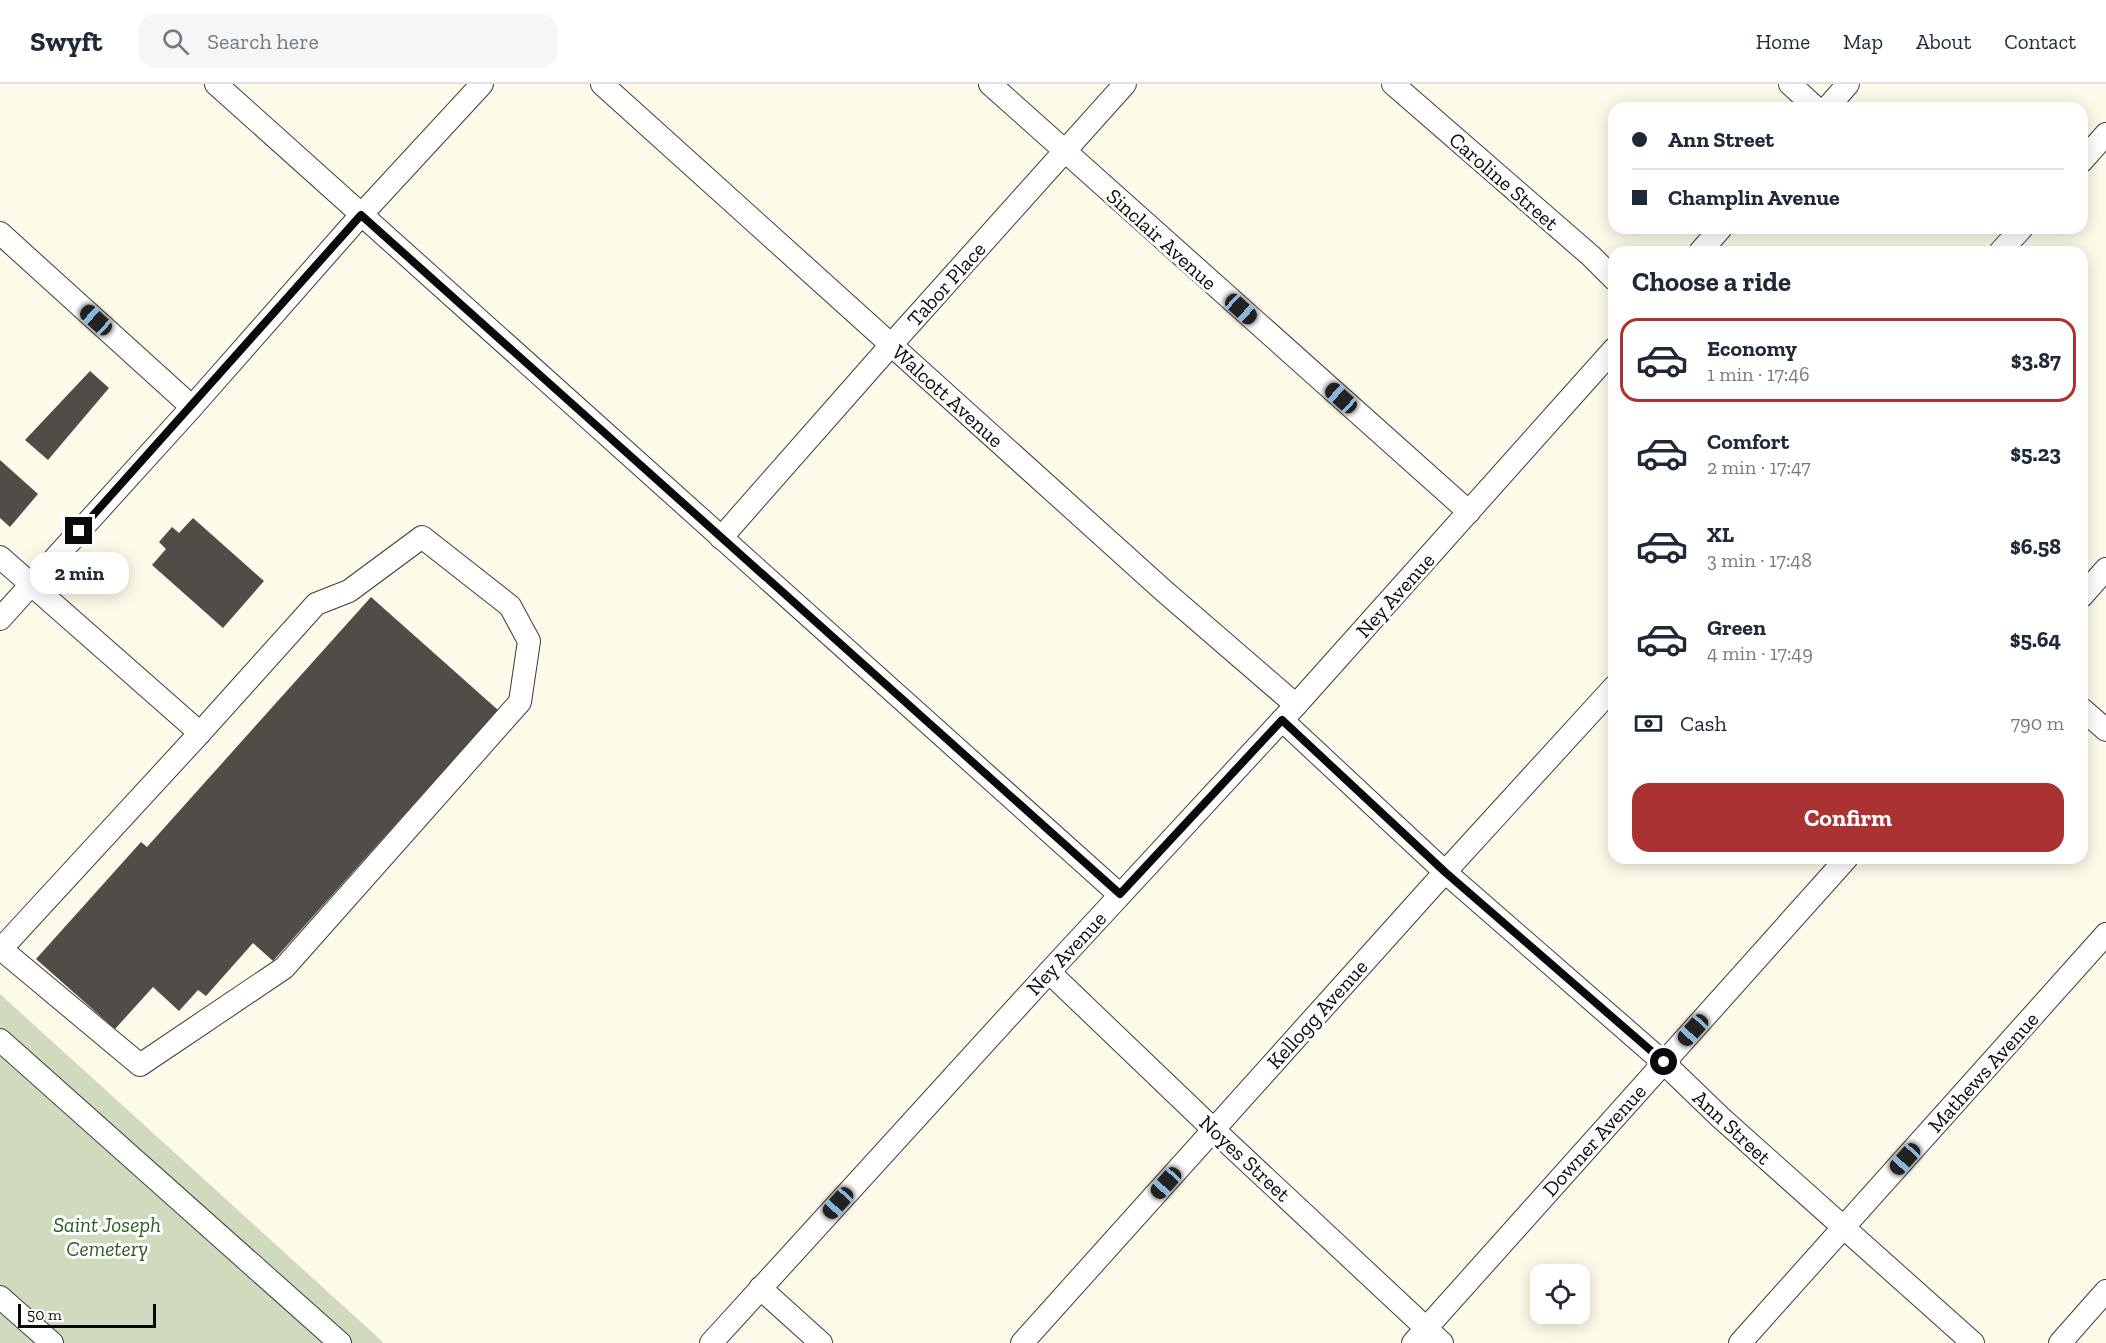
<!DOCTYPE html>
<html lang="en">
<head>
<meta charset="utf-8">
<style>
  :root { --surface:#fff; --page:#f6f6f7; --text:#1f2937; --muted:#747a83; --line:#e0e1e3; --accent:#aa3232 }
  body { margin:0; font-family:"Zilla Slab",serif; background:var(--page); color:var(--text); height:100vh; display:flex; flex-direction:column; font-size:22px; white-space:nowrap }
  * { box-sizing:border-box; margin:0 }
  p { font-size:20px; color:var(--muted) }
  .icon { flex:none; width:33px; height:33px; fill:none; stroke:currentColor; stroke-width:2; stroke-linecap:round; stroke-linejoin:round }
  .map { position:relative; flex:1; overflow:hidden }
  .details { position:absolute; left:1608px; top:162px; width:480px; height:618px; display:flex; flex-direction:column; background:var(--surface); border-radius:18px; box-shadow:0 3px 15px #0003 }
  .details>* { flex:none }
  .banner { position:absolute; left:1608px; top:18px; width:480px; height:132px; border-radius:18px; box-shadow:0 3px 15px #0003; display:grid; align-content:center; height:132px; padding:0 24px; background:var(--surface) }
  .tools { position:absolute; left:1530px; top:1180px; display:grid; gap:12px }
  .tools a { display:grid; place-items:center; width:60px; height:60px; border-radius:12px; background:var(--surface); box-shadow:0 3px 15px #0003; font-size:30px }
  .scale { position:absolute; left:18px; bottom:15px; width:138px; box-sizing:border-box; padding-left:6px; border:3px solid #0a0a0a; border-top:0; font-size:16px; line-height:21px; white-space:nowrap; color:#0a0a0a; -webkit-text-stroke:4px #fff; paint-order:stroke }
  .end { position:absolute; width:27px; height:27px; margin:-14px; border:8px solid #0a0a0a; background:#fff; box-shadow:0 0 0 3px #fff }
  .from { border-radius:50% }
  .bubble { position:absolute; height:42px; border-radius:18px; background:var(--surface); box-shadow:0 3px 15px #0003; font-size:20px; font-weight:700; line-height:42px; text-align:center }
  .car { position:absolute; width:18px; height:36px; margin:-18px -9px; border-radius:8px; box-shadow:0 0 4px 2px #0007; background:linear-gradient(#222 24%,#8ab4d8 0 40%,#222 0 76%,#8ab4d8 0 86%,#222 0) }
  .banner b { display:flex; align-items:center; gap:21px; height:57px; font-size:22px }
  .banner b+b { border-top:2px solid var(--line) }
  .banner i { width:15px; height:15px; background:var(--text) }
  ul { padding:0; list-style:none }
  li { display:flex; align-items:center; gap:18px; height:84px; margin:0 12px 9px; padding:0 12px; border:3px solid transparent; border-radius:18px }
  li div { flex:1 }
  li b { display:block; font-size:22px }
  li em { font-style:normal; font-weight:700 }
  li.on { border-color:var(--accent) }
  li>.icon { width:54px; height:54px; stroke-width:1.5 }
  h2 { padding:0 24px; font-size:27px; line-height:72px }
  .pay { display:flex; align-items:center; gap:15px; height:66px; padding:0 24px; font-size:22px }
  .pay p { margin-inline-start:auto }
  .primary-button { display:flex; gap:12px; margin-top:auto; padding:12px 24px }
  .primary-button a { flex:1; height:69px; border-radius:18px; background:var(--accent); color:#fff; font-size:24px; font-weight:700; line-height:69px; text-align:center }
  header { display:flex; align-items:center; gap:36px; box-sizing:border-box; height:84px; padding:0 30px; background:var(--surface); border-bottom:2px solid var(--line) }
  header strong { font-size:28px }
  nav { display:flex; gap:33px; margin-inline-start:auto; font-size:21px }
  .search { width:420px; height:54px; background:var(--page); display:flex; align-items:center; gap:15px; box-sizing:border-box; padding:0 21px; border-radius:18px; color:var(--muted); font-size:22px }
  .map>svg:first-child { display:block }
  .cemetery { fill:#d0dbbe }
  .building { fill:#514c48 }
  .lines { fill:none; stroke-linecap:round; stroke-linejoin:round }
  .minor-casing { stroke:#3d3d3d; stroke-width:24 }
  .minor { stroke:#fff; stroke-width:22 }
  .route { stroke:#0a0a0a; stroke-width:8 }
  .labels { text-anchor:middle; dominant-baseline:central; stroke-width:6; stroke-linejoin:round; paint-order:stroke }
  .street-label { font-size:21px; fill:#0a0a0a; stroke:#fff }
  .park-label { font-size:21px; font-style:italic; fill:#2b5a22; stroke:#fff }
</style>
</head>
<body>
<header>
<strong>Swyft</strong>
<div class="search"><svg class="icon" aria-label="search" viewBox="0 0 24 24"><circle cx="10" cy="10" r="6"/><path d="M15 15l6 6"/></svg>Search here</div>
<nav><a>Home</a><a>Map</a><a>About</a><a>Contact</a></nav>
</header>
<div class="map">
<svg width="2106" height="1259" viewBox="0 0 2106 1259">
  <rect width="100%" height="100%" fill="#fdfae9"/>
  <polygon class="cemetery" points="0,910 383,1258 382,1259 0,1259"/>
  <g class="building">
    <polygon points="90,287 109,304 48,376 25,356"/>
    <polygon points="0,376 38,410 10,443 0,434"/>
    <polygon points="193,434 264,497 223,544 152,481 166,465 159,458 172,443 179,449"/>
    <polygon points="371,513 498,626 273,877 253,859 206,912 198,906 179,927 153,903 115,945 36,875 141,758 147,763"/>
  </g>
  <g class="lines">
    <g class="minor-casing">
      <g id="minor">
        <polyline points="216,0 1120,811"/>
        <polyline points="602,0 1164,507 1296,621"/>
        <polyline points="990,0 1469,428"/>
        <polyline points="1393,0 1591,172 1614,195"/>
        <polyline points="1790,0 1816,24"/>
        <polyline points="1827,24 1848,0"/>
        <polyline points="2082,77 2106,50"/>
        <polyline points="0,149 192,323"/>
        <polyline points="1700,168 1721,144"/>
        <polyline points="2000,168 2022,144"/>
        <polyline points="721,454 891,261 1125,0"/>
        <polyline points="0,473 200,649 1,865 0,864"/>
        <polyline points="2082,512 2106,485"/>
        <polyline points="0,535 192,323 361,131 482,0"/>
        <polyline points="2082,625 2106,646"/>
        <polyline points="1282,636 1445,788 1663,978 1720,1033 1973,1259"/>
        <polyline points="1,865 140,981 284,884 520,618 529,557 510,522 422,453 349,507 316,520 200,649"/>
        <polyline points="1049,888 1214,1046 1442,1259"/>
        <polyline points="0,956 340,1259"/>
        <polyline points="760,1204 821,1259"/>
        <polyline points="0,1213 52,1259"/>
        <polyline points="711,1259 1049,888 1296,621 1614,265"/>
        <polyline points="1022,1259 1445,788 1614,603"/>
        <polyline points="1413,1259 1847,774"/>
        <polyline points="1740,1259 2106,850"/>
        <polyline points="2060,1259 2106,1207"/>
      </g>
    </g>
    <use href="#minor" class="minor"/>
  </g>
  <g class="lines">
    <polyline class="route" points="79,447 361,131 1120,810 1282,636 1445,788 1664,978"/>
  </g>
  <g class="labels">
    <g class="street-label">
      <text transform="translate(1504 97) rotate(41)">Caroline Street</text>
      <text transform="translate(1162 155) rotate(42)">Sinclair Avenue</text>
      <text transform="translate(946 200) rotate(-48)">Tabor Place</text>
      <text transform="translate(948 312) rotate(42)">Walcott Avenue</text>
      <text transform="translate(1395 511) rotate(-48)">Ney Avenue</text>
      <text transform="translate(1066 869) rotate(-47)">Ney Avenue</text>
      <text transform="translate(1317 930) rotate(-48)">Kellogg Avenue</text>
      <text transform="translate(1983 988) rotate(-48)">Mathews Avenue</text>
      <text transform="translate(1732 1043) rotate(43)">Ann Street</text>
      <text transform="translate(1594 1056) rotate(-48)">Downer Avenue</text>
      <text transform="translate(1245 1074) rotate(43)">Noyes Street</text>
    </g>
    <g class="park-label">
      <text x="107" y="1140">Saint Joseph<tspan x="107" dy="24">Cemetery</tspan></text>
    </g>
  </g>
</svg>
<div class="tools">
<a><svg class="icon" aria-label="locate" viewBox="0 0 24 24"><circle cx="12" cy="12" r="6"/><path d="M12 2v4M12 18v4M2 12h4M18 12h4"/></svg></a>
</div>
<div class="scale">50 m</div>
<i class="end from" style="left:1664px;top:978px"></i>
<i class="end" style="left:79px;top:447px"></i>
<div class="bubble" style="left:30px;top:468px;width:99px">2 min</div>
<i class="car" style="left:1241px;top:225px;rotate:132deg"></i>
<i class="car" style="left:96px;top:236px;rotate:312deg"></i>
<i class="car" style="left:1341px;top:314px;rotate:312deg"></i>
<i class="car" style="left:1693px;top:946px;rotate:222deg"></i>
<i class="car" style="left:1905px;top:1075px;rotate:222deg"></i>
<i class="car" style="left:1166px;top:1099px;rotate:222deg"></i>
<i class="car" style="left:838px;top:1119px;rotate:222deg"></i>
<div class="banner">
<b><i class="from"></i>Ann Street</b>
<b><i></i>Champlin Avenue</b>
</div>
<section class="details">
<h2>Choose a ride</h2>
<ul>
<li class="on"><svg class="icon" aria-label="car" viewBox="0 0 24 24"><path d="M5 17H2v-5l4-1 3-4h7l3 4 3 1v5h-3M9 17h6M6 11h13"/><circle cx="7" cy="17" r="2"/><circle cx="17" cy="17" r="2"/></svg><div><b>Economy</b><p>1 min · 17:46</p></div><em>$3.87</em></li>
<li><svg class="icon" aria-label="car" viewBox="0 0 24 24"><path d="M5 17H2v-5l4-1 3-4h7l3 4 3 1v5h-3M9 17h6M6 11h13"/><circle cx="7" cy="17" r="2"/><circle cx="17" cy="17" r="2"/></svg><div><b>Comfort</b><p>2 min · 17:47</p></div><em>$5.23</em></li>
<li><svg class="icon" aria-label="car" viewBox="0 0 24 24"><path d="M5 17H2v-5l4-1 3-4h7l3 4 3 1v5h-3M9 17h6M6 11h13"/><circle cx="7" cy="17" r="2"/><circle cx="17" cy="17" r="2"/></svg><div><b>XL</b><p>3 min · 17:48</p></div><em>$6.58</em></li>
<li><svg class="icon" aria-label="car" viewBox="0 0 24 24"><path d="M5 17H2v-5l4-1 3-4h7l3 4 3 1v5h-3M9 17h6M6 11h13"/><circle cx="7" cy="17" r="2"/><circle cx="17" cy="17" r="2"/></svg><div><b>Green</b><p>4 min · 17:49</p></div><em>$5.64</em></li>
</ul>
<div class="pay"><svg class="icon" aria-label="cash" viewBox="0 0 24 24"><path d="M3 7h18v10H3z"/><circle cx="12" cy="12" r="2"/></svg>Cash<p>790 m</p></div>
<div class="primary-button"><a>Confirm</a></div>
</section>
</div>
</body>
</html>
